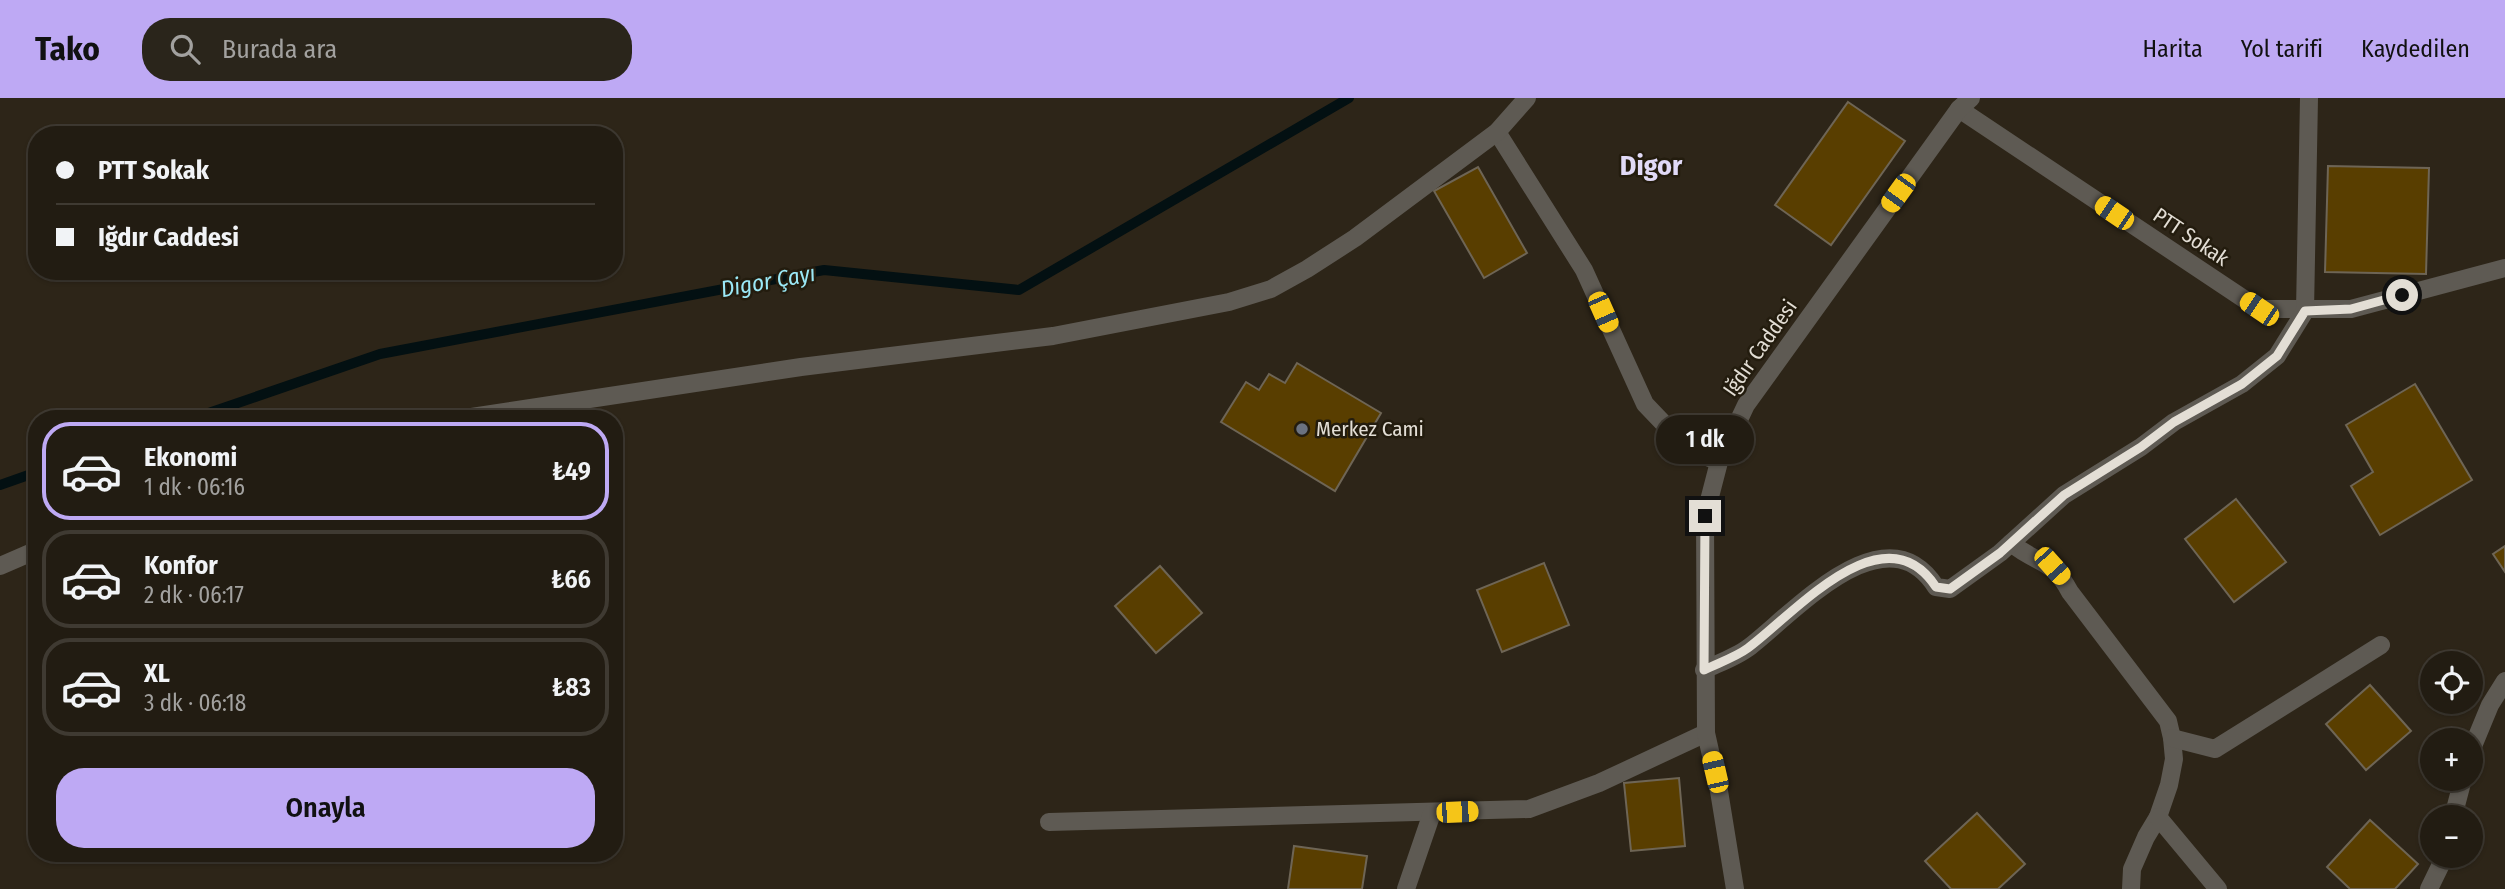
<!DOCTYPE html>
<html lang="tr">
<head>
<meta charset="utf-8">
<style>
  :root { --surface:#221c12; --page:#2a251b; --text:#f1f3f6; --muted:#a2a19f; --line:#3f3a32; --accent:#bea9f4 }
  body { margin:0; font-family:"Fira Sans Condensed",sans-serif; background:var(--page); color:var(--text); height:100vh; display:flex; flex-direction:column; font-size:26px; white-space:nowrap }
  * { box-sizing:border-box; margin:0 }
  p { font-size:23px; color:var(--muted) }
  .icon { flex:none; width:38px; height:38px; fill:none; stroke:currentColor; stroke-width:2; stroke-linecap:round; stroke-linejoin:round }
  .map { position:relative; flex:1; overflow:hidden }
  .drawer { position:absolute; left:28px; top:312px; width:595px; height:452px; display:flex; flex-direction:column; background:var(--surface); border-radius:28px; box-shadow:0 2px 5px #0004,0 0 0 2px var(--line) }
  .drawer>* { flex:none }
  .top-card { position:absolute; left:28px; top:28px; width:595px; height:154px; border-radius:28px; box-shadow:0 2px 5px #0004,0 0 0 2px var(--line); display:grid; align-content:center; height:154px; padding:0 28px; background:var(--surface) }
  .controls { position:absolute; left:2420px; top:553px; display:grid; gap:14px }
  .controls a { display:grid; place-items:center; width:63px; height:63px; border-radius:50%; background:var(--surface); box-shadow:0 2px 5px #0004,0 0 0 2px var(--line); font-size:35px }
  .end { position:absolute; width:32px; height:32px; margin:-16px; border:9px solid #e3ded5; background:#111; box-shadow:0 0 0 4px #111 }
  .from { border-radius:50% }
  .bubble { position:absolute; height:49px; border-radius:24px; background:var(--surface); box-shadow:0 2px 5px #0004,0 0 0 2px var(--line); font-size:23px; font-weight:600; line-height:49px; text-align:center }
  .car { position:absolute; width:21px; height:42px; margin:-21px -10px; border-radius:9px; box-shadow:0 0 5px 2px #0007; background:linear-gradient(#f5c518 24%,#345 0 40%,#f5c518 0 76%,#345 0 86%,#f5c518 0) }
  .top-card b { display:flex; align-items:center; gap:24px; height:66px; font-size:26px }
  .top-card b+b { border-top:2px solid var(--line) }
  .top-card i { width:18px; height:18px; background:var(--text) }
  ul { padding:12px 0 0; list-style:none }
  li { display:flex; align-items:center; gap:21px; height:98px; margin:0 14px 10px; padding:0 14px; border:4px solid var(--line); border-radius:28px }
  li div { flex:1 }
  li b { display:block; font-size:26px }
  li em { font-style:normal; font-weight:600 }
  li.active { border-color:var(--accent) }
  li>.icon { width:63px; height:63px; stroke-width:1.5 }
  .primary-button { display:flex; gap:14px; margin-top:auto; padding:14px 28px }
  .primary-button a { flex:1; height:80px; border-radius:28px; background:var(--accent); color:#111; font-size:28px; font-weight:600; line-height:80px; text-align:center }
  header { display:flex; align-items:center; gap:42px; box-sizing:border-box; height:98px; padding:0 35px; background:var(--accent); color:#111 }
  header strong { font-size:33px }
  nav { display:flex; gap:38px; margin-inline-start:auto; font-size:24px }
  .search { width:490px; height:63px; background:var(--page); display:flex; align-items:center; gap:18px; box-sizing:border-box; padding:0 24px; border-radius:28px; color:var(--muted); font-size:26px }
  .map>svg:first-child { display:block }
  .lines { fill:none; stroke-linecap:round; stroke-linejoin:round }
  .stream { stroke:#031012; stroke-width:10 }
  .building { fill:#593e00; stroke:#6e6555; stroke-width:2 }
  .minor { stroke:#5e5a53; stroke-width:18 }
  .tertiary { stroke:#5e5a53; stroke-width:18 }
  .route { stroke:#e3ded5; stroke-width:9 }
  .worship-dot { fill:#6b7280; stroke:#231c0e; stroke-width:2.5 }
  .labels { text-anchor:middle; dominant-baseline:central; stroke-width:5; stroke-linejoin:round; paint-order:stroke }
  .street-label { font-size:21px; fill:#e3ded5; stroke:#231c0e }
  .poi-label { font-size:21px; fill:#e3ded5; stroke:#231c0e; text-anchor:start }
  .water-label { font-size:23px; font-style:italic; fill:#9be9f7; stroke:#231c0e }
  .district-label { font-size:28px; font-weight:bold; fill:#e1daf7; stroke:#231c0e }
</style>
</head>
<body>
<header>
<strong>Tako</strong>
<div class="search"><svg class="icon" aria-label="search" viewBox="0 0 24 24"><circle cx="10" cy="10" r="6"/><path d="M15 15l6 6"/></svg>Burada ara</div>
<nav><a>Harita</a><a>Yol tarifi</a><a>Kaydedilen</a></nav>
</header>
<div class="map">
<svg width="2505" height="791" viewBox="0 0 2505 791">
  <rect width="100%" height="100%" fill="#2d2518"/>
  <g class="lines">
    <g class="stream">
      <polyline points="194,320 380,256 824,172 1019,192 1349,0"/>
      <polyline points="0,387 37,374"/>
    </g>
  </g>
  <g class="building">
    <polygon points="1848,4 1905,43 1831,147 1775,107"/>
    <polygon points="2328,68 2429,70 2426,176 2325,174"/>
    <polygon points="1478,69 1527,155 1484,180 1434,93"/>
    <polygon points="1297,265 1381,315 1335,393 1221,324 1246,284 1259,292 1269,276 1285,285"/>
    <polygon points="2415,286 2472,382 2380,437 2351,388 2373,374 2346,327"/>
    <polygon points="2236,401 2286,464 2234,504 2185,441"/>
    <polygon points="2505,448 2505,474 2493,456"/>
    <polygon points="1544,465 1569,527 1502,554 1477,492"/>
    <polygon points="1160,468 1202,515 1156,555 1115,508"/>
    <polygon points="2370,587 2411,633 2366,672 2326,626"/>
    <polygon points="1679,680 1685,748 1631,753 1624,685"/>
    <polygon points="1977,715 2025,766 1998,791 1951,791 1925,763"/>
    <polygon points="2370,722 2418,766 2395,791 2350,791 2327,769"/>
    <polygon points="1294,748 1367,758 1362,791 1288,791"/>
  </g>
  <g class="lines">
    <g class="minor">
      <polyline points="1959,11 2259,211 2351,211 2505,170"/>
      <polyline points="1497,34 1584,172 1645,306 1688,351 1719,364"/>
      <polyline points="465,320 801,269 1053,238 1229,204 1271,191 1307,171 1355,140 1497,34 1527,0"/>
      <path d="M2011,445c27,22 41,15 59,49l98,129 4,17 2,21 -5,26 -11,32 -12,20 -14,32 -1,20"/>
      <polyline points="0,468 37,452"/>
      <path d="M1704,572c15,-7 32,-13 44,-22 45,-34 137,-140 188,-61l14,2 50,-36 64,-58 77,-48 33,-25 68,-38 35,-28 28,-45 4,-213"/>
      <polyline points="2172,640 2215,651 2381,547"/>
      <polyline points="2471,653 2490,607 2505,583"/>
      <polyline points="2158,719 2218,791"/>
      <polyline points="2453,719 2463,681"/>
      <polyline points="1049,724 1529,711 1599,685 1706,635"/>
      <polyline points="1406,791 1432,715"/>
      <polyline points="2429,791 2445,758"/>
    </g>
    <polyline class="tertiary" points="1735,791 1719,693 1706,635 1705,418 1719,364 1746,307 1959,11 1971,0"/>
  </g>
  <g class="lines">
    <path class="route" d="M1705,418l-1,154c14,-7 32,-13 44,-22 46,-34 136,-140 188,-61l14,2 50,-36 64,-58 77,-48 33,-25 68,-38 35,-28 28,-45 46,-2 51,-14"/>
  </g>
  <circle class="worship-dot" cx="1302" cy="331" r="7"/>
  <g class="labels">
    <g class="street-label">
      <text transform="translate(2191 139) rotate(34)">PTT Sokak</text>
      <text transform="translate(1760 250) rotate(-55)">Iğdır Caddesi</text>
    </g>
    <g class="poi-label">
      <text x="1316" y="331">Merkez Cami</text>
    </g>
    <g class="water-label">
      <text transform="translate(768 183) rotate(-10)">Digor Çayı</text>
    </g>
    <g class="district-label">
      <text x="1651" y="67">Digor</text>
    </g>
  </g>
</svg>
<div class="controls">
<a><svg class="icon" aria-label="locate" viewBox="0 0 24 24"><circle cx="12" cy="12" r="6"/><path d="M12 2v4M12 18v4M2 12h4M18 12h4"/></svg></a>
<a>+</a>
<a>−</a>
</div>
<i class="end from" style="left:2402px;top:197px"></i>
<i class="end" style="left:1705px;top:418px"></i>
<div class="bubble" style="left:1656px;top:317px;width:98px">1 dk</div>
<i class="car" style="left:1898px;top:95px;rotate:216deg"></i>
<i class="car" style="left:2114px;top:115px;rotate:304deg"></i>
<i class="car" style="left:2259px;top:211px;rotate:304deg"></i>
<i class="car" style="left:1603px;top:214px;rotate:156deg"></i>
<i class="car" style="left:2052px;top:468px;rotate:138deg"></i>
<i class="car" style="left:1715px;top:674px;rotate:347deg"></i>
<i class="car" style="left:1457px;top:714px;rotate:88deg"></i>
<div class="top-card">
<b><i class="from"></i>PTT Sokak</b>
<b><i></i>Iğdır Caddesi</b>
</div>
<section class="drawer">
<ul>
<li class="active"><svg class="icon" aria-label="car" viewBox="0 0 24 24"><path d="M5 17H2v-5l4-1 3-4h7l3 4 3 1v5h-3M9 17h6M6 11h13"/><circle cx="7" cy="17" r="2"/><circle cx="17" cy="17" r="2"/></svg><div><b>Ekonomi</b><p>1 dk · 06:16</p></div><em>₺49</em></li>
<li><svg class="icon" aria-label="car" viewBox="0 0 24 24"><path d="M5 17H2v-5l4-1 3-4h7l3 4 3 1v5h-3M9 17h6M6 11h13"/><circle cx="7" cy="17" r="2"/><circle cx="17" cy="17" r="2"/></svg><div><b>Konfor</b><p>2 dk · 06:17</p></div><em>₺66</em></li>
<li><svg class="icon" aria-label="car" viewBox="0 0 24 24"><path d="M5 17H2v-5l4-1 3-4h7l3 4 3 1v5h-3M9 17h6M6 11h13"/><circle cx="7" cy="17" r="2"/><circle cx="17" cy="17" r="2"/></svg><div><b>XL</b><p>3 dk · 06:18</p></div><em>₺83</em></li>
</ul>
<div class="primary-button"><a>Onayla</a></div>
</section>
</div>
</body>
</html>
